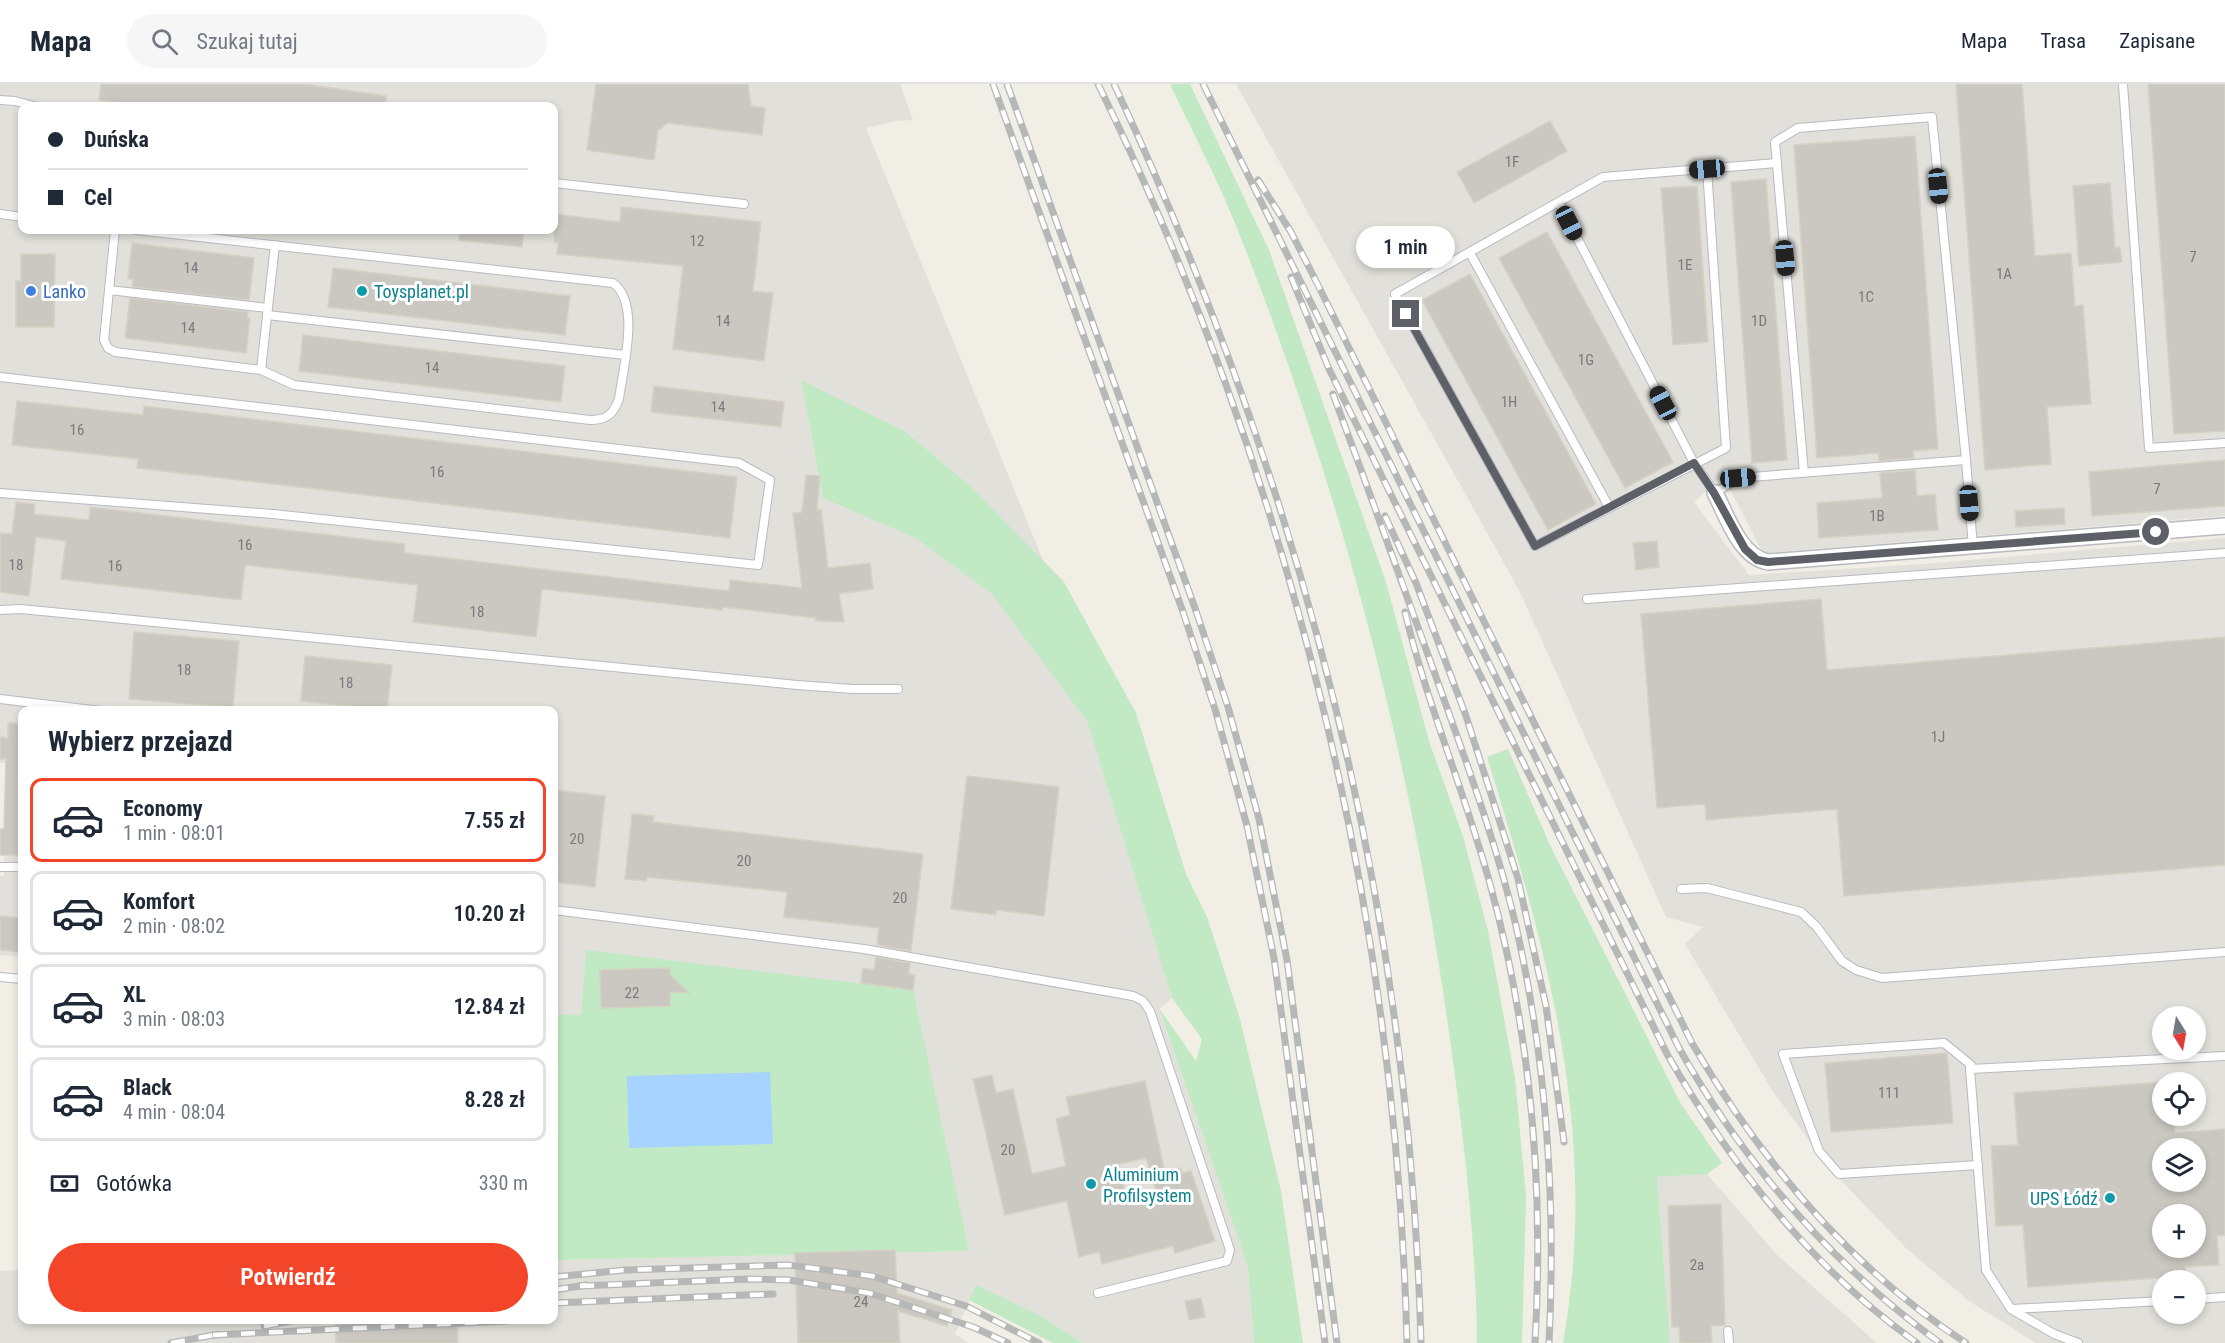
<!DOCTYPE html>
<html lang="pl">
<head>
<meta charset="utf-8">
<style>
  :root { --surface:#fff; --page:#f6f6f7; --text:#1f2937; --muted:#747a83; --line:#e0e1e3; --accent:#f24529 }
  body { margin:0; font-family:"Roboto Condensed",sans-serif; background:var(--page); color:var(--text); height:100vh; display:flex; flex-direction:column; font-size:22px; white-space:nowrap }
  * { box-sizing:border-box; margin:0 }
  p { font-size:20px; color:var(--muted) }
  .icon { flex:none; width:33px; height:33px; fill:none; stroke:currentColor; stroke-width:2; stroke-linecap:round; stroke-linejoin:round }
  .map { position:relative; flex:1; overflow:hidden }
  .side { position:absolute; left:18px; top:622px; width:540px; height:618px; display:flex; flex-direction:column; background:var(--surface); border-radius:12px; box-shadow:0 3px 9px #0003 }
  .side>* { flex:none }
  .top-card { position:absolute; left:18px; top:18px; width:540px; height:132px; border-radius:12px; box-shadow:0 3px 9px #0003; display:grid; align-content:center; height:132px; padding:0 30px; background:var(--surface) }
  .needle { width:39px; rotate:169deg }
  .fabs { position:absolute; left:2152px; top:922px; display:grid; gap:12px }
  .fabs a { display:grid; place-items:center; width:54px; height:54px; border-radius:50%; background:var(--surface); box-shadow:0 3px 9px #0003; font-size:30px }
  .end { position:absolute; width:27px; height:27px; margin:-14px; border:8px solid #5d6066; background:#fff; box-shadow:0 0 0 3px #fff }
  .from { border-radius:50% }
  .bubble { position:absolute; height:42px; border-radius:21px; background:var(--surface); box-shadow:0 3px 9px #0003; font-size:20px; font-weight:600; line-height:42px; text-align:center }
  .car { position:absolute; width:18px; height:36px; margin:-18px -9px; border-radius:8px; box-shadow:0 0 4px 2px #0007; background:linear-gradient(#222 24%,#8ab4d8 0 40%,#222 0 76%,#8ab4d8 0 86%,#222 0) }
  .top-card b { display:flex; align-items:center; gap:21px; height:57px; font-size:22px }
  .top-card b+b { border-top:2px solid var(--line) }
  .top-card i { width:15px; height:15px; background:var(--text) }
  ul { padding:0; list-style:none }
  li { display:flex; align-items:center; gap:18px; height:84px; margin:0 12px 9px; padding:0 18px; border:3px solid var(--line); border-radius:12px }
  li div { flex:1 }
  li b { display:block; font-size:22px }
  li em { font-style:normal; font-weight:600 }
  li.selected { border-color:var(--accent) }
  li>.icon { width:54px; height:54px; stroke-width:1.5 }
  h2 { padding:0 30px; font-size:27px; line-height:72px }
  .pay { display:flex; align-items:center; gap:15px; height:66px; padding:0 30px; font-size:22px }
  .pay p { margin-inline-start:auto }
  .button { display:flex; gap:12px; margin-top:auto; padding:12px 30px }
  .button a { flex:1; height:69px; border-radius:36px; background:var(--accent); color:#fff; font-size:24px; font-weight:600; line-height:69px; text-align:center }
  header { display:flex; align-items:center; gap:36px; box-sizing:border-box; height:84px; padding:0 30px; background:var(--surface); border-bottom:2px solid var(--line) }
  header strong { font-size:28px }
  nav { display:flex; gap:33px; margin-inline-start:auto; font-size:21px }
  .search { width:420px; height:54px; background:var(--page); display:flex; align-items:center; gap:15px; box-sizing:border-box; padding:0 21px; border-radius:33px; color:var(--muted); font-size:22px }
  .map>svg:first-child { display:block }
  .industrial { fill:#e1e0da; fill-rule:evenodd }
  .green { fill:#c1e9c3 }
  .water { fill:#a6d3ff }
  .building { fill:#cbc8c2; stroke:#d5d1c3; stroke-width:1.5; fill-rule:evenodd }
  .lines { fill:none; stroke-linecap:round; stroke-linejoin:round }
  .service-casing { stroke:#b8bac0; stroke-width:10 }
  .minor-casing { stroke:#b8bac0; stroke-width:18 }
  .service { stroke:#fff; stroke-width:8 }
  .minor { stroke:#fff; stroke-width:15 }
  .rail-casing { stroke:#b6b7b7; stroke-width:7 }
  .rail { stroke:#fff; stroke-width:4.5; stroke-dasharray:14; stroke-linecap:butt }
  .route { stroke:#5d6066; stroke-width:8 }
  .shop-dot { fill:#3f7fe0; stroke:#fff; stroke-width:2 }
  .culture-dot { fill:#0f9aa8; stroke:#fff; stroke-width:2 }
  .labels { text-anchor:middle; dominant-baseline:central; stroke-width:6; stroke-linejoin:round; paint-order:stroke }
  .number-label { font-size:15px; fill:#787a7d }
  .shop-label { font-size:18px; fill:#366cbe; stroke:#fff; text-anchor:start }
  .culture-label { font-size:18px; fill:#0d838f; stroke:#fff; text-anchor:start }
</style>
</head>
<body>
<header>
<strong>Mapa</strong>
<div class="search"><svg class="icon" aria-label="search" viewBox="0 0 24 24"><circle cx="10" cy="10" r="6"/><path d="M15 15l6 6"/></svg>Szukaj tutaj</div>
<nav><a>Mapa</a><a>Trasa</a><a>Zapisane</a></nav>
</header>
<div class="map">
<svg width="2225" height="1259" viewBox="0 0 2225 1259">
  <rect width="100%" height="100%" fill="#f0eee5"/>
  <g class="industrial">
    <path d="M0,0h900l13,36 -18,1 -29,7 179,437 -77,-81 -62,-52 -105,-51 22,117 92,40 77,56 47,51 48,76 85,277 -13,11 89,258 6,76h-171l-44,-28 -63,-30 -21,49 13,9h-968v-72l22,-1v50h532v-60l415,-9 -383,-301 -5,65 -27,-1v-303h-532v246l-22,-2v-79h4l2,-113h-6zM22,22h532v124h-532z"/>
    <path d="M1236,0h989v432l-462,37 -40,-77 -29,26 55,73 174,-11 302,-26v805h-189l-67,-42 -62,-52 -78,-81 -57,-78 -87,-146 18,-17 -37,-10 -147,-327zM2163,933h33v33h-33zM2163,999h33v33h-33zM2163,1065h33v33h-33zM2163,1131h33v33h-33zM2163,1197h33v33h-33z"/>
    <polygon points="1707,1090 1777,1171 1877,1259 1670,1259 1657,1093"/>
  </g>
  <g class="green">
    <path d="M1170,0h20l79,166 117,332 43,159 34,95 25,95 27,147 11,118 -4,147h-45c-1,-117 -17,-236 -34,-352 -39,-260 -107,-514 -204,-758 -20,-51 -46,-100 -69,-149z"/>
    <polygon points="801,296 906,348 968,400 1064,498 1136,629 1186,790 1207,833 1240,935 1281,1107 1303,1259 1254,1259 1248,1183 1159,924 1196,977 1202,955 1172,914 1087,637 992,510 915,454 823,414"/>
    <path d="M1508,665l42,96 131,259 41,59 -15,11 -50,3 13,166h-107c37,-210 -15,-388 -76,-586z"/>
    <polygon points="586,866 913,906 969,1167 554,1176 554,930 581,931"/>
    <polygon points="976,1201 1039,1231 1083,1259 1053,1259 969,1216"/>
  </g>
  <polygon class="water" points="770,988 773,1060 629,1064 627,992"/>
  <g class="building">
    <polygon points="101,0 303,0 386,12 386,22 129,22 130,20 99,16"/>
    <polygon points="596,0 748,0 751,22 765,24 762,51 668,39 658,47 654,76 587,66"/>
    <polygon points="1956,0 2022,0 2035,172 2071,169 2075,222 2083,221 2091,320 2047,323 2051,380 1985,386"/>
    <polygon points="2148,0 2225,0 2225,347 2174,350"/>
    <polygon points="1550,37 1567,67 1474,119 1457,88"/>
    <polygon points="1915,52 1938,365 1913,367 1914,374 1879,377 1878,369 1817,374 1794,61"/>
    <polygon points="1766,95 1787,376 1752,379 1731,98"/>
    <polygon points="2110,99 2115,164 2120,163 2122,178 2079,182 2073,102"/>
    <polygon points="1697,102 1708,258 1673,261 1661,104"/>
    <polygon points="621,123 761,138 753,207 773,209 764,277 673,265 683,182 557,170 558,159 554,159 554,130 620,138"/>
    <polygon points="460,146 524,146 522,163 459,156"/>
    <polygon points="1547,148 1673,378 1625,404 1499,174"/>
    <polygon points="132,159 254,174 249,216 132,203 133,195 128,195"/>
    <polygon points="21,170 55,170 54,243 16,243 16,197 21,197"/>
    <polygon points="333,184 570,212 565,251 328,223"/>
    <polygon points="1470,190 1596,420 1548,446 1422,216"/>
    <polygon points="130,214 248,228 247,234 250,234 246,269 125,254"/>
    <polygon points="303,251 565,282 561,318 299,287"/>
    <polygon points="654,302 784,318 781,343 651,328"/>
    <polygon points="17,317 143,331 144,322 737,393 730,454 137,384 138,375 12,361"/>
    <polygon points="2225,376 2225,422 2092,432 2089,388"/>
    <polygon points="1915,386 1917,412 1935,410 1938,446 1819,454 1817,419 1882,414 1880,389"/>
    <polygon points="806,391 820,392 817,426 821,425 828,484 870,479 873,505 839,510 844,538 816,537 816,534 723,523 722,526 542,505 536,553 413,538 418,501 245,481 241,516 61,495 66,457 36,453 29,512 0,508 0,449 12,450 16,418 35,420 34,430 89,436 90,423 405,460 404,469 729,507 730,496 802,504 793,429 802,428"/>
    <polygon points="2064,424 2065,440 2016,443 2015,427"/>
    <polygon points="1657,457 1659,483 1636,486 1633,459"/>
    <polygon points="1821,515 1827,586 2225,553 2225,781 1844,812 1837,725 1706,736 1705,720 1657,724 1641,530"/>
    <polygon points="134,548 239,557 233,623 129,615"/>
    <polygon points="305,572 392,581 387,626 301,617"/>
    <polygon points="8,639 22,640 22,771 0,771 0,745 4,745 6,675 0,675 0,653 8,654"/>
    <polygon points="967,692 1059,703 1044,832 996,826 996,831 951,825"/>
    <polygon points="554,706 605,712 595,803 554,798"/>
    <polygon points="632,730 654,732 653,738 923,770 911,867 877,861 879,844 784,833 787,808 647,793 646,797 625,795"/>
    <polygon points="0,832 22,834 22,868 0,866"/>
    <polygon points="876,873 910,879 909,890 915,891 913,906 861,899 863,884 874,886"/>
    <polygon points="670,884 670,891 689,909 670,908 670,922 601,924 600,886"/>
    <polygon points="1947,969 1953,1039 1831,1048 1825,979"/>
    <path d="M992,991l4,18 17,-4 19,85 34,-8 -10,-47 14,-4 -4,-18 79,-16 20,92 16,-5 1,5 9,-2 24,70 -40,12 -2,-7 -71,18 -3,-12 -20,5 -12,-56 -62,14 -32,-136zM1146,1074l11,35 -30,10 -8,-39z"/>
    <path d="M2163,998v34h11l1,17 50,-4v106l-8,1 2,29 -34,2 1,9 -158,11 -5,-62 -27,1 -5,-80 27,-1 -4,-52zM2163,1065h33v33h-33zM2163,1131h33v33h-33z"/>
    <polygon points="1721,1120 1725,1241 1711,1242 1712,1259 1680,1259 1679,1243 1672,1243 1668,1122"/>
    <polygon points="895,1166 897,1209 952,1226 947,1242 898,1227 900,1259 798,1259 795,1169"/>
    <polygon points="1201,1214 1205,1233 1189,1236 1185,1217"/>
    <polygon points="335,1236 457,1236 458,1259 336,1259"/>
  </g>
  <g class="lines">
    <g class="service-casing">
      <g id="service">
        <polyline points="2123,0 2149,364 2225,359"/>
        <polyline points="0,16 15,17 34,22"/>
        <polyline points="1707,85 1726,364 1535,462 1395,210 1603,93 1777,79"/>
        <polyline points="554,99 744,120"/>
        <polyline points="1559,119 1694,379 1715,409 1738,394 1966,376 1932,33 1798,44 1775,58 1804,389"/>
        <polyline points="0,130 22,133"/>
        <path d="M115,146l-11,110 4,8 7,4 146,18 33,15 296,35c16,0 23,-5 29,-21 4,-31 22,-96 -6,-116l-477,-53"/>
        <polyline points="1470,169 1609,423"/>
        <polyline points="109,206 268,224"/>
        <polyline points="267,231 625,271"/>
        <polyline points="261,286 275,161"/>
        <polyline points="0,293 739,379 770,396 758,481 273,430 0,409"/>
        <polyline points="1966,376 1973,463"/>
        <polyline points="1587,515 2225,469"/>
        <polyline points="0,526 21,525 797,601 853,605 898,605"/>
        <polyline points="0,615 101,627"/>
        <polyline points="0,783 22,783"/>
        <polyline points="1681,805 1707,804 1801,828 1816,842 1842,877 1856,886 1882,894 2225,868"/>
        <polyline points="554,826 864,865 1133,912 1143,917 1150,927 1230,1166 1227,1177 1098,1209"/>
        <polyline points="0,893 22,895"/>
        <polyline points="1970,985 1971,981 1944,959 1783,970 1819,1067 1839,1090 1978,1081"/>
        <polyline points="2196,1215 2225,1213"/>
        <polyline points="2012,1225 2163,1217"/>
        <polyline points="1728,1247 1729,1259"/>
        <polyline points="2078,1259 2054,1250 2011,1225 1986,1186 1970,985 2225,972"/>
      </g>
    </g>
    <g class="minor-casing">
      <path id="minor" d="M1715,409c12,23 25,64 53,69l457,-36"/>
    </g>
    <use href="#service" class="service"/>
    <use href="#minor" class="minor"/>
    <g class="rail-casing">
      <g id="rail">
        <polyline points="993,0 1183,528 1215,625 1247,742 1274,874 1325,1259"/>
        <polyline points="1007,0 1196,527 1228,623 1259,735 1287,876 1337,1259"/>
        <path d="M1098,0c192,390 298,825 309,1259"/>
        <path d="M1114,0c187,399 295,817 307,1259"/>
        <path d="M1203,0l476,964c66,117 152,216 261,295"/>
        <path d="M1258,96l33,52 26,51 375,760c69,118 158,225 274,300"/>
        <path d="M1291,193l38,92 338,685c63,110 146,215 250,289"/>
        <path d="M1333,310c35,94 69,188 103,283 29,82 60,164 80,249 31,137 40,277 33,417"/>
        <polyline points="1385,432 1416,499 1466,632 1518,795 1546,922 1564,1058"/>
        <path d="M1405,528c22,93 60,180 85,272 41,149 54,305 45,459"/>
        <polyline points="554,1193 625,1186 788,1181 872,1192 966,1222 1039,1259"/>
        <polyline points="580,1202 748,1195 789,1196 869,1209 973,1243 1008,1259"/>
        <polyline points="554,1206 586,1201"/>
        <polyline points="554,1219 773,1210"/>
        <polyline points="264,1242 296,1236"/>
        <polyline points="213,1251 507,1237"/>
        <polyline points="171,1259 219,1250"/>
      </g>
    </g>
    <use href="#rail" class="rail"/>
  </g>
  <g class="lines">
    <polyline class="route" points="1406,230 1535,462 1694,379 1714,409 1745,465 1757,476 1768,478 2156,448"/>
  </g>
  <circle class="shop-dot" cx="31" cy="207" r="6"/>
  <g class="culture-dot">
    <circle cx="362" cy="207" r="6"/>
    <circle cx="1091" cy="1100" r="6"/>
    <circle cx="2110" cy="1114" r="6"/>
  </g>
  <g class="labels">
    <g class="number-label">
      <text x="1512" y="78">1F</text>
      <text x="697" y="157">12</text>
      <text x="2193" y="173">7</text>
      <text x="1685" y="181">1E</text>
      <text x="191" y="184">14</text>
      <text x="2004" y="190">1A</text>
      <text x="1866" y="213">1C</text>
      <text x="723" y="237">14</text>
      <text x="1759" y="237">1D</text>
      <text x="188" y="244">14</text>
      <text x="1586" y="276">1G</text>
      <text x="432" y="284">14</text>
      <text x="1509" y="318">1H</text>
      <text x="718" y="323">14</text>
      <text x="77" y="346">16</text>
      <text x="437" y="388">16</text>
      <text x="2157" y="405">7</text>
      <text x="1877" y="432">1B</text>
      <text x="245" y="461">16</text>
      <text x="16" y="481">18</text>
      <text x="115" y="482">16</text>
      <text x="477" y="528">18</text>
      <text x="184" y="586">18</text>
      <text x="346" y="599">18</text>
      <text x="1938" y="653">1J</text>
      <text x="577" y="755">20</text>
      <text x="744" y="777">20</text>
      <text x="900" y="814">20</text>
      <text x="632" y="909">22</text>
      <text x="1889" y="1009">111</text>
      <text x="1008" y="1066">20</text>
      <text x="1697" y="1181">2a</text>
      <text x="861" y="1218">24</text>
    </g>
    <g class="shop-label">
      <text x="43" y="207">Lanko</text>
    </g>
    <g class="culture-label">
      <text x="374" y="207">Toysplanet.pl</text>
      <text x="1103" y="1090">Aluminium<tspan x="1103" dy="21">Profilsystem</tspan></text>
      <text x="2098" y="1114" text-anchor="end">UPS Łódź</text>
    </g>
  </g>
</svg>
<div class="fabs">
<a><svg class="needle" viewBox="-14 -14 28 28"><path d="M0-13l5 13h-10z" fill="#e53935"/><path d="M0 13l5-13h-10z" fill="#747a83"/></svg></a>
<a><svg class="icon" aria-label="locate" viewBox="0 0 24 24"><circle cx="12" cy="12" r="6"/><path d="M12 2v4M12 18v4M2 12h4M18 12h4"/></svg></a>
<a><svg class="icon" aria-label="layers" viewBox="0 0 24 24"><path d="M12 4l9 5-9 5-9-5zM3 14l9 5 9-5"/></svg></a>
<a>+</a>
<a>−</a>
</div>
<i class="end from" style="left:2156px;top:448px"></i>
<i class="end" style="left:1406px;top:230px"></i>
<div class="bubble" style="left:1356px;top:142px;width:99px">1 min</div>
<i class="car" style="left:1707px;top:85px;rotate:265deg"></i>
<i class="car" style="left:1938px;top:102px;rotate:174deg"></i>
<i class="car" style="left:1569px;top:139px;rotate:153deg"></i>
<i class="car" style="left:1785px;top:174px;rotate:175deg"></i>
<i class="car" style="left:1663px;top:319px;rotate:332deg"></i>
<i class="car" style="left:1738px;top:394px;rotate:85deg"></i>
<i class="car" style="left:1969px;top:419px;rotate:176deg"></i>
<div class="top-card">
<b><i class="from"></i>Duńska</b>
<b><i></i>Cel</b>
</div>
<section class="side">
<h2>Wybierz przejazd</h2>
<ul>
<li class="selected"><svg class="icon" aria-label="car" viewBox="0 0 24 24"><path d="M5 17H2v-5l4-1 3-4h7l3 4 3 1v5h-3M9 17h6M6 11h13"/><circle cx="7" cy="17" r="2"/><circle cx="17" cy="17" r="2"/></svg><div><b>Economy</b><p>1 min · 08:01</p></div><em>7.55 zł</em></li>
<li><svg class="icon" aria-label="car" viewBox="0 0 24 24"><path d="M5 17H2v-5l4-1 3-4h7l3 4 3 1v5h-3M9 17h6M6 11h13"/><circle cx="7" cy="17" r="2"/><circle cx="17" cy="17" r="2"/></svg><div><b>Komfort</b><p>2 min · 08:02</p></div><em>10.20 zł</em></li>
<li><svg class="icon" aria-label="car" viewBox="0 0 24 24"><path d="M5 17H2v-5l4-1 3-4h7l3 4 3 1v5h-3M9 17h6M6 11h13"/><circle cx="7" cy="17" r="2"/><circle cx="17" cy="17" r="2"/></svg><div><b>XL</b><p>3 min · 08:03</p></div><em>12.84 zł</em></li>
<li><svg class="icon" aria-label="car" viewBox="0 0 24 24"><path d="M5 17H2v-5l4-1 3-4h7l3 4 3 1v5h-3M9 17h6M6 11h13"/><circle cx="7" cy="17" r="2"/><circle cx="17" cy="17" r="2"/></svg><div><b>Black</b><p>4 min · 08:04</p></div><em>8.28 zł</em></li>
</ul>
<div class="pay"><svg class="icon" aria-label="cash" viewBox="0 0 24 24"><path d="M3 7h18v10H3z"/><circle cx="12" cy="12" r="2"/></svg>Gotówka<p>330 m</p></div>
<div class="button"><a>Potwierdź</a></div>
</section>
</div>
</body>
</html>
